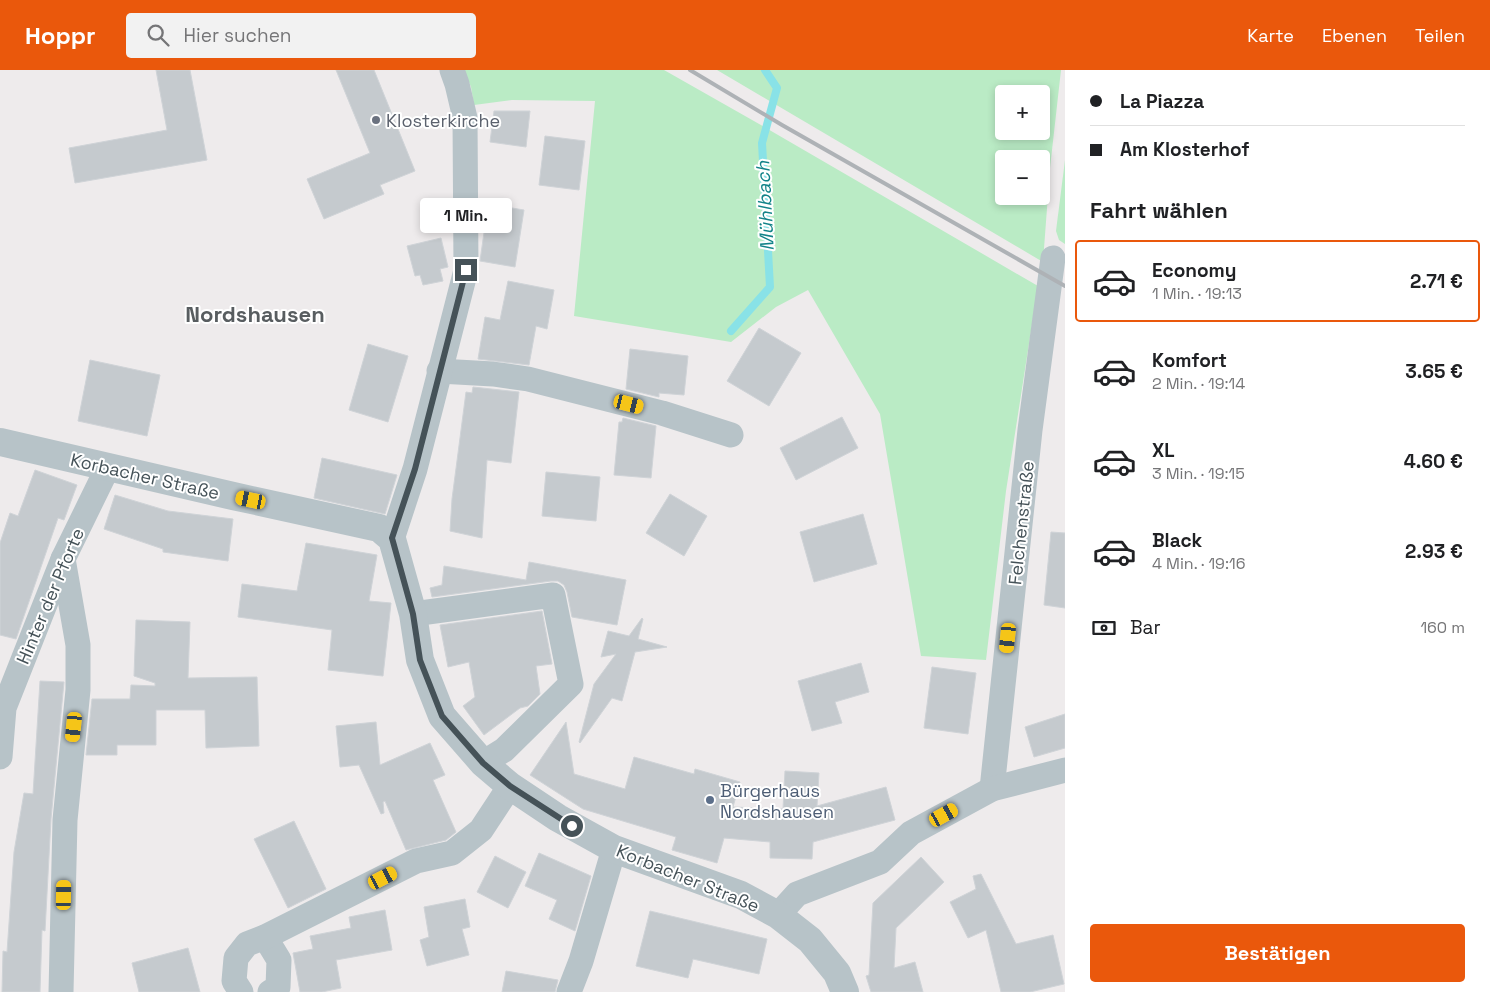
<!DOCTYPE html>
<html lang="de">
<head>
<meta charset="utf-8">
<style>
  :root { --surface:#fff; --page:#f2f2f2; --text:#202124; --muted:#757577; --line:#e0e0e0; --accent:#ea580c }
  body { margin:0; font-family:"Space Grotesk",sans-serif; background:var(--page); color:var(--text); height:100vh; display:flex; flex-direction:column; font-size:19px; white-space:nowrap }
  * { box-sizing:border-box; margin:0 }
  p { font-size:16px; color:var(--muted) }
  .icon { flex:none; width:28px; height:28px; fill:none; stroke:currentColor; stroke-width:2; stroke-linecap:round; stroke-linejoin:round }
  .map { position:relative; flex:1; overflow:hidden }
  .panel { display:flex; flex-direction:column; background:var(--surface); width:425px }
  .panel>* { flex:none }
  .banner { display:grid; align-content:center; height:110px; padding:0 25px; background:var(--surface) }
  .controls { position:absolute; left:995px; top:15px; display:grid; gap:10px }
  .controls a { display:grid; place-items:center; width:55px; height:55px; border-radius:5px; background:var(--surface); box-shadow:0 2px 8px #0003; font-size:25px }
  .end { position:absolute; width:22px; height:22px; margin:-11px; border:6px solid #455258; background:#fff; box-shadow:0 0 0 2px #fff }
  .from { border-radius:50% }
  .bubble { position:absolute; height:35px; border-radius:5px; background:var(--surface); box-shadow:0 2px 8px #0003; font-size:16px; font-weight:700; line-height:35px; text-align:center }
  .car { position:absolute; width:15px; height:30px; margin:-15px -8px; border-radius:6px; box-shadow:0 0 4px 1px #0007; background:linear-gradient(#f5c518 24%,#345 0 40%,#f5c518 0 76%,#345 0 86%,#f5c518 0) }
  .banner b { display:flex; align-items:center; gap:18px; height:48px; font-size:19px }
  .banner b+b { border-top:1px solid var(--line) }
  .banner i { width:12px; height:12px; background:var(--text) }
  ul { padding:0; list-style:none }
  li { display:flex; align-items:center; gap:15px; height:82px; margin:0 10px 8px; padding:0 15px; border:2px solid transparent; border-radius:5px }
  li div { flex:1 }
  li b { display:block; font-size:19px }
  li em { font-style:normal; font-weight:700 }
  li.active { border-color:var(--accent) }
  li>.icon { width:45px; height:45px; stroke-width:1.5 }
  h2 { padding:0 25px; font-size:22px; line-height:60px }
  .pay { display:flex; align-items:center; gap:12px; height:55px; padding:0 25px; font-size:19px }
  .pay p { margin-inline-start:auto }
  .button { display:flex; gap:10px; margin-top:auto; padding:10px 25px }
  .button a { flex:1; height:58px; border-radius:5px; background:var(--accent); color:#fff; font-size:20px; font-weight:700; line-height:58px; text-align:center }
  header { display:flex; align-items:center; gap:30px; box-sizing:border-box; height:70px; padding:0 25px; background:var(--accent); color:#fff }
  header strong { font-size:24px }
  nav { display:flex; gap:28px; margin-inline-start:auto; font-size:18px }
  .search { width:350px; height:45px; background:var(--page); display:flex; align-items:center; gap:12px; box-sizing:border-box; padding:0 18px; border-radius:5px; color:var(--muted); font-size:19px }
  main { display:flex; flex:1; min-height:0 }
  .map>svg:first-child { display:block }
  .green { fill:#baebc5; fill-rule:evenodd }
  .lines { fill:none; stroke-linecap:round; stroke-linejoin:round }
  .stream { stroke:#89e2e7; stroke-width:8 }
  .building { fill:#c5cace; stroke:#cfd3d7 }
  .minor { stroke:#b7c3c8; stroke-width:25 }
  .tertiary { stroke:#b7c3c8; stroke-width:28 }
  .rail { stroke:#aeb2b6; stroke-width:4 }
  .route { stroke:#455258; stroke-width:6 }
  .worship-dot { fill:#6b7280; stroke:#fff; stroke-width:2 }
  .service-dot { fill:#5c6f8a; stroke:#fff; stroke-width:2 }
  .labels { text-anchor:middle; dominant-baseline:central; stroke-width:4; stroke-linejoin:round; paint-order:stroke }
  .worship-label { font-size:18px; fill:#5b616d; stroke:#fff; text-anchor:start }
  .street-label { font-size:18px; fill:#455258; stroke:#fff }
  .service-label { font-size:18px; fill:#4e5e75; stroke:#fff; text-anchor:start }
  .water-label { font-size:19px; font-style:italic; fill:#128389; stroke:#fff }
  .district-label { font-size:22px; font-weight:bold; fill:#585d60; stroke:#fff }
</style>
</head>
<body>
<header>
<strong>Hoppr</strong>
<div class="search"><svg class="icon" aria-label="search" viewBox="0 0 24 24"><circle cx="10" cy="10" r="6"/><path d="M15 15l6 6"/></svg>Hier suchen</div>
<nav><a>Karte</a><a>Ebenen</a><a>Teilen</a></nav>
</header>
<main>
<div class="map">
<svg width="1065" height="922" viewBox="0 0 1065 922">
  <rect width="100%" height="100%" fill="#eeebec"/>
  <g class="green">
    <polygon points="464,0 664,0 766,58 1038,216 1006,421 986,590 921,586 880,344 808,220 776,237 731,272 574,246 595,31 512,30 474,35 471,17"/>
    <path d="M717,0h344l-11,98 -7,94zM1004,24h37v37h-37zM1004,89h37v37h-37z"/>
    <polygon points="1065,90 1065,174 1059,170 1056,161"/>
  </g>
  <g class="lines">
    <polyline class="stream" points="731,261 770,217 762,73 777,18 765,0"/>
  </g>
  <g class="building">
    <polygon points="156,0 190,0 207,90 75,113 69,78 167,60"/>
    <polygon points="336,0 374,0 415,101 380,115 384,124 324,149 307,109 370,83"/>
    <polygon points="494,41 530,41 526,77 490,72"/>
    <polygon points="545,66 585,71 579,120 539,115"/>
    <polygon points="488,134 524,140 515,197 480,191"/>
    <polygon points="441,168 448,197 440,199 443,211 423,215 420,205 415,206 407,176"/>
    <polygon points="508,211 554,220 547,259 536,256 529,295 478,289 485,247 500,250"/>
    <polygon points="759,258 801,283 769,336 727,311"/>
    <polygon points="368,274 408,286 388,352 349,340"/>
    <polygon points="630,279 688,286 684,325 659,323 659,327 626,319"/>
    <polygon points="90,290 160,305 147,366 78,351"/>
    <polygon points="473,317 519,322 511,393 487,390 482,468 450,461 452,429 466,322 472,323"/>
    <polygon points="842,347 858,378 796,410 780,378"/>
    <polygon points="623,348 656,356 651,408 614,405 619,352 622,352"/>
    <polygon points="322,388 397,405 385,444 314,428"/>
    <polygon points="35,400 77,415 64,450 58,448 16,569 0,565 0,473 10,443 18,446"/>
    <polygon points="546,402 600,407 596,451 542,446"/>
    <polygon points="670,424 707,446 684,486 646,463"/>
    <polygon points="115,425 168,441 233,449 228,491 163,482 163,479 104,459"/>
    <polygon points="863,444 877,494 814,512 800,462"/>
    <polygon points="1051,462 1065,463 1065,538 1044,535"/>
    <polygon points="306,473 377,485 369,531 391,533 383,606 328,600 332,560 238,547 242,514 297,521"/>
    <polygon points="529,492 626,510 617,555 572,547 567,522 564,515 558,511 551,511 432,527 430,518 442,515 444,496 526,510"/>
    <polygon points="542,541 552,594 536,596 540,624 528,636 520,638 484,665 463,636 475,627 469,592 448,597 440,555"/>
    <polygon points="642,548 643,549 638,569 667,577 635,582 622,631 612,628 580,673 579,672 594,614 616,584 601,587 608,561 629,566"/>
    <polygon points="136,550 190,552 188,608 257,607 259,676 206,678 205,640 156,640 156,675 117,675 117,685 86,685 92,629 130,629 131,615 155,616 155,613 134,606"/>
    <polygon points="861,593 869,622 835,632 842,653 812,661 798,611"/>
    <polygon points="932,597 976,603 968,664 924,658"/>
    <polygon points="40,611 64,612 51,749 45,861 42,860 40,922 2,922 3,881 7,882 14,782 24,723 33,724"/>
    <polygon points="1065,644 1065,678 1034,687 1025,657"/>
    <polygon points="376,652 380,695 430,673 445,705 433,710 456,762 446,770 406,780 385,731 383,732 384,743 381,744 359,695 340,697 336,656"/>
    <polygon points="566,652 574,704 625,719 634,687 694,704 695,699 740,712 733,737 783,739 785,701 819,703 817,736 886,717 895,750 813,772 812,789 770,788 770,772 724,768 717,793 672,780 676,767 583,739 530,705"/>
    <polygon points="294,751 326,819 288,838 254,769"/>
    <polygon points="539,783 591,806 575,861 549,849 557,830 525,816"/>
    <polygon points="495,786 526,802 508,838 477,822"/>
    <polygon points="921,787 944,812 896,858 894,898 915,892 923,922 871,922 866,906 869,905 873,833"/>
    <polygon points="981,804 1016,874 1053,865 1064,914 1030,922 1001,922 986,860 968,868 950,832 976,819 973,806"/>
    <polygon points="465,829 470,857 462,859 469,885 427,896 420,870 429,867 424,837"/>
    <polygon points="385,840 392,880 336,890 341,918 322,922 300,922 293,883 313,879 310,866 351,858 349,847"/>
    <polygon points="650,841 767,869 759,904 693,889 688,908 636,896"/>
    <polygon points="188,878 200,922 139,922 132,893"/>
    <polygon points="506,901 558,910 555,922 502,922"/>
  </g>
  <g class="lines">
    <g class="minor">
      <polyline points="439,301 493,304 528,309 662,343 731,365"/>
      <polyline points="392,469 415,399 466,200 465,48 457,14 452,0"/>
      <polyline points="413,544 553,525 571,614 504,680 483,693"/>
      <polyline points="0,687 4,638 63,489 108,397"/>
      <polyline points="992,719 1030,360 1053,188"/>
      <polyline points="778,845 797,824 880,792 911,763 992,719 1065,700"/>
      <polyline points="265,867 279,890 278,917 270,922"/>
      <polyline points="61,922 65,750 78,620 78,575 63,489"/>
      <polyline points="241,922 234,911 236,888 247,874 265,867 416,791 452,783 481,760 510,716"/>
      <polyline points="569,922 581,891 614,779"/>
    </g>
    <polyline class="tertiary" points="0,372 233,426 379,458 392,469 413,544 420,590 442,646 483,693 510,716 558,748 614,779 741,825 778,845 810,870 837,903 845,922"/>
    <polyline class="rail" points="690,0 782,55 1065,216"/>
  </g>
  <g class="lines">
    <polyline class="route" points="466,200 415,399 392,468 413,544 420,590 442,646 483,693 510,716 572,756"/>
  </g>
  <circle class="worship-dot" cx="376" cy="50" r="5"/>
  <circle class="service-dot" cx="710" cy="730" r="5"/>
  <g class="labels">
    <g class="worship-label">
      <text x="386" y="50">Klosterkirche</text>
    </g>
    <g class="street-label">
      <text transform="translate(145 406) rotate(13)">Korbacher Straße</text>
      <text transform="translate(1021 453) rotate(-84)">Felchenstraße</text>
      <text transform="translate(50 526) rotate(-67)">Hinter der Pforte</text>
      <text transform="translate(688 808) rotate(22)">Korbacher Straße</text>
    </g>
    <g class="service-label">
      <text x="720" y="720">Bürgerhaus<tspan x="720" dy="21">Nordshausen</tspan></text>
    </g>
    <g class="water-label">
      <text transform="translate(765 136) rotate(-93)">Mühlbach</text>
    </g>
    <g class="district-label">
      <text x="255" y="244">Nordshausen</text>
    </g>
  </g>
</svg>
<div class="controls">
<a>+</a>
<a>−</a>
</div>
<i class="end from" style="left:572px;top:756px"></i>
<i class="end" style="left:466px;top:200px"></i>
<div class="bubble" style="left:420px;top:128px;width:92px">1 Min.</div>
<i class="car" style="left:629px;top:334px;rotate:104deg"></i>
<i class="car" style="left:251px;top:430px;rotate:282deg"></i>
<i class="car" style="left:1008px;top:568px;rotate:186deg"></i>
<i class="car" style="left:74px;top:657px;rotate:186deg"></i>
<i class="car" style="left:944px;top:745px;rotate:61deg"></i>
<i class="car" style="left:383px;top:808px;rotate:63deg"></i>
<i class="car" style="left:64px;top:825px;rotate:1deg"></i>
</div>
<section class="panel">
<div class="banner">
<b><i class="from"></i>La Piazza</b>
<b><i></i>Am Klosterhof</b>
</div>
<h2>Fahrt wählen</h2>
<ul>
<li class="active"><svg class="icon" aria-label="car" viewBox="0 0 24 24"><path d="M5 17H2v-5l4-1 3-4h7l3 4 3 1v5h-3M9 17h6M6 11h13"/><circle cx="7" cy="17" r="2"/><circle cx="17" cy="17" r="2"/></svg><div><b>Economy</b><p>1 Min. · 19:13</p></div><em>2.71 €</em></li>
<li><svg class="icon" aria-label="car" viewBox="0 0 24 24"><path d="M5 17H2v-5l4-1 3-4h7l3 4 3 1v5h-3M9 17h6M6 11h13"/><circle cx="7" cy="17" r="2"/><circle cx="17" cy="17" r="2"/></svg><div><b>Komfort</b><p>2 Min. · 19:14</p></div><em>3.65 €</em></li>
<li><svg class="icon" aria-label="car" viewBox="0 0 24 24"><path d="M5 17H2v-5l4-1 3-4h7l3 4 3 1v5h-3M9 17h6M6 11h13"/><circle cx="7" cy="17" r="2"/><circle cx="17" cy="17" r="2"/></svg><div><b>XL</b><p>3 Min. · 19:15</p></div><em>4.60 €</em></li>
<li><svg class="icon" aria-label="car" viewBox="0 0 24 24"><path d="M5 17H2v-5l4-1 3-4h7l3 4 3 1v5h-3M9 17h6M6 11h13"/><circle cx="7" cy="17" r="2"/><circle cx="17" cy="17" r="2"/></svg><div><b>Black</b><p>4 Min. · 19:16</p></div><em>2.93 €</em></li>
</ul>
<div class="pay"><svg class="icon" aria-label="cash" viewBox="0 0 24 24"><path d="M3 7h18v10H3z"/><circle cx="12" cy="12" r="2"/></svg>Bar<p>160 m</p></div>
<div class="button"><a>Bestätigen</a></div>
</section>
</main>
</body>
</html>
